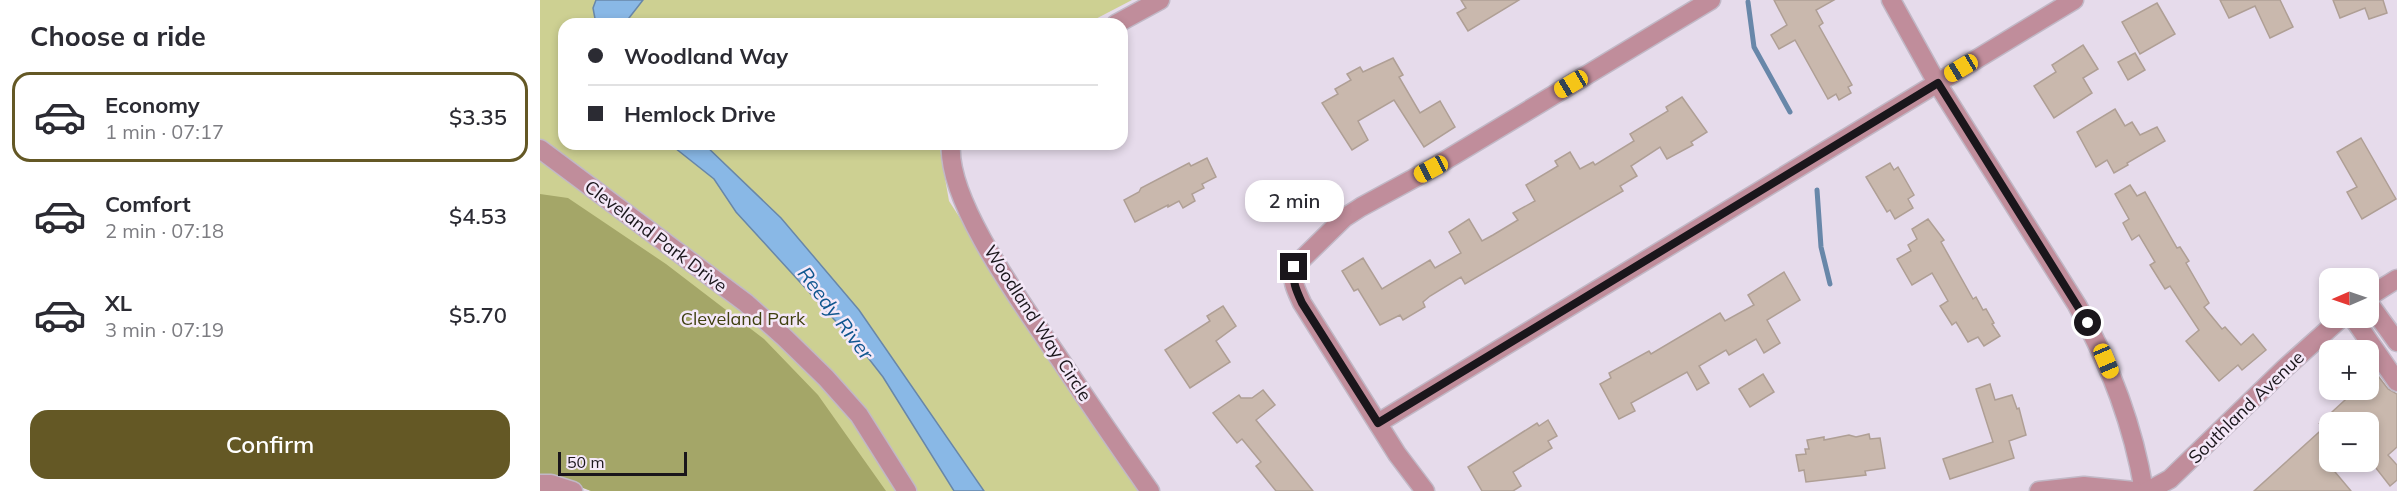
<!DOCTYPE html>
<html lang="en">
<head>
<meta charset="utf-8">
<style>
  :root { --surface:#fff; --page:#f7f7f7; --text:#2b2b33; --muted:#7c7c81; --line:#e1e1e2; --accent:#645825 }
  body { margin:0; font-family:Mulish,sans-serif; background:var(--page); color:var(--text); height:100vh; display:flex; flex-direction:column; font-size:22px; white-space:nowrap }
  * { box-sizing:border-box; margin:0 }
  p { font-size:20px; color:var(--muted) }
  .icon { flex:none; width:33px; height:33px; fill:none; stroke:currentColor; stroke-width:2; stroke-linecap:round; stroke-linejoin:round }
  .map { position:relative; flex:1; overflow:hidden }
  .panel { display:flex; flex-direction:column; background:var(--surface); width:540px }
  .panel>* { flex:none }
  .guide { position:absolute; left:18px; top:18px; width:570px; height:132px; border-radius:18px; box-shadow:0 3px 9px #0003; display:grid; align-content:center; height:132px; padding:0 30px; background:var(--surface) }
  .needle { width:39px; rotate:268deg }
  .buttons { position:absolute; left:1779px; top:268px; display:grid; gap:12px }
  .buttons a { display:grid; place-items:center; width:60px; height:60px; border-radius:12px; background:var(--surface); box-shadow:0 3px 9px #0003; font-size:30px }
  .scale { position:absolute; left:18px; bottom:15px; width:129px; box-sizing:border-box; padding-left:6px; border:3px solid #1a161b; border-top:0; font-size:16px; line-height:21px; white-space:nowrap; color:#1a161b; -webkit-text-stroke:4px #f4e8f8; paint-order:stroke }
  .end { position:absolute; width:27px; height:27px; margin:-14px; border:8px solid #1a161b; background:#fff; box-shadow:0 0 0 3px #fff }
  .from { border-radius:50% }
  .bubble { position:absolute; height:42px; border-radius:18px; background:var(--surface); box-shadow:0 3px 9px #0003; font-size:20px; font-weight:600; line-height:42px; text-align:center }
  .car { position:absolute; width:18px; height:36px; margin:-18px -9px; border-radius:8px; box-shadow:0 0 4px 2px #0007; background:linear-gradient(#f5c518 24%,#345 0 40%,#f5c518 0 76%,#345 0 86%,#f5c518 0) }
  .guide b { display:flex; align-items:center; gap:21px; height:57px; font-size:22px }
  .guide b+b { border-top:2px solid var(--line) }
  .guide i { width:15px; height:15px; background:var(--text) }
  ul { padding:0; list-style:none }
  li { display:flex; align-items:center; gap:18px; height:90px; margin:0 12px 9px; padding:0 18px; border:3px solid transparent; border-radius:18px }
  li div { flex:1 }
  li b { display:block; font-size:22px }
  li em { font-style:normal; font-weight:600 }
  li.current { border-color:var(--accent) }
  li>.icon { width:54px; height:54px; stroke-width:1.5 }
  h2 { padding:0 30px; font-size:27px; line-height:72px }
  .primary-button { display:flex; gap:12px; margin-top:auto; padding:12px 30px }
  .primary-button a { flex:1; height:69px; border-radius:18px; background:var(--accent); color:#fff; font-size:24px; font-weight:600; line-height:69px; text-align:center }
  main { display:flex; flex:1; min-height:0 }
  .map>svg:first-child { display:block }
  .green { fill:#cdd092 }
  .forest { fill:#a4a668 }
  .water { fill:#89b8e6; stroke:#6887a9; stroke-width:1.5 }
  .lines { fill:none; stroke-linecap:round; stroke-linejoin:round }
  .stream { stroke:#6887a9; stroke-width:5 }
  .building { fill:#c9b8ad; stroke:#af9f95; stroke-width:1.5 }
  .minor-casing { stroke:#c1b8c6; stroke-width:21 }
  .minor { stroke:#c08d9b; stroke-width:18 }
  .route { stroke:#1a161b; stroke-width:8 }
  .labels { text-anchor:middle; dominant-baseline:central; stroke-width:5; stroke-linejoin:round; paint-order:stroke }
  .street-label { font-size:18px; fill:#1a161b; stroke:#f4e8f8 }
  .park-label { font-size:18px; fill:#3f400f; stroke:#f4e8f8 }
  .water-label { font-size:20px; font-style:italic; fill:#10568f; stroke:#f4e8f8 }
</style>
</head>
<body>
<main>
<section class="panel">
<h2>Choose a ride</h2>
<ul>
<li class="current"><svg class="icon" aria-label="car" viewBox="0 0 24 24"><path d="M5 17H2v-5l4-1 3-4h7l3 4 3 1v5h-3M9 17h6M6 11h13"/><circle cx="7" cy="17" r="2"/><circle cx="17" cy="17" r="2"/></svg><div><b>Economy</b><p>1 min · 07:17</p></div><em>$3.35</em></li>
<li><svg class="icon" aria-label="car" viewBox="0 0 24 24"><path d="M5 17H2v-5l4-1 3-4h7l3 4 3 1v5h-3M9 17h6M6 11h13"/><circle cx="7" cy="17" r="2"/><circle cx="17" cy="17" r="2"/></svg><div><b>Comfort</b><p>2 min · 07:18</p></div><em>$4.53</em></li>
<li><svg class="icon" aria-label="car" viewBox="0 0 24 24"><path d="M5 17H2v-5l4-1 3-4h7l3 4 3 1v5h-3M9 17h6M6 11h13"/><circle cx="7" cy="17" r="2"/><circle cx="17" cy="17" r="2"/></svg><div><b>XL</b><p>3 min · 07:19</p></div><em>$5.70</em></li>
</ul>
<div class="primary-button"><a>Confirm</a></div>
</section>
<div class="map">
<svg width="1857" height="491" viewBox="0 0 1857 491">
  <rect width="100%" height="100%" fill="#e6dbeb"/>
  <polygon class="green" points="0,0 592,0 546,24 24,24 24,144 399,144 409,201 556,429 600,491 51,491 28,482 0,476"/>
  <polygon class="forest" points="0,194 28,198 126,264 224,339 278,395 346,491 51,491 28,482 0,476"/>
  <g class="water">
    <polygon points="56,0 103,0 89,18 91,24 56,24 53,8"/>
    <polygon points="130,144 164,144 241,218 319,310 444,491 414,491 343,377 322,350 196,212 174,179"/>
  </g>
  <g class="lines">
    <g class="stream">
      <polyline points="1208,2 1214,47 1250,112"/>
      <polyline points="1277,190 1281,247 1290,284"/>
    </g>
  </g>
  <g class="building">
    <polygon points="921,0 979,0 928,31 917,13 926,8"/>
    <polygon points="1234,0 1294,0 1276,10 1283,23 1279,26 1312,85 1308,87 1311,93 1299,100 1296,94 1288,99 1255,40 1239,49 1231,35 1247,25"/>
    <polygon points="1680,0 1740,0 1753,27 1730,38 1715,6 1689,18"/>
    <polygon points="1793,0 1843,0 1847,13 1829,19 1825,8 1800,18"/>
    <polygon points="1617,3 1635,34 1600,54 1582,22"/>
    <polygon points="1543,45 1558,69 1543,78 1552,93 1514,118 1494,86 1516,72 1512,65"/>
    <polygon points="1595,53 1605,70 1588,80 1578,62"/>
    <polygon points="853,58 863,75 859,77 880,113 900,101 915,127 884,147 854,100 818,121 828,140 812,150 782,103 798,94 795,89 811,80 807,74 820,67 823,72"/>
    <polygon points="1142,97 1167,132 1151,142 1153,145 1127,159 1120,147 1091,166 1097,176 1080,186 1083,191 925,284 921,277 890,296 883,302 885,307 863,320 860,315 840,325 818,289 814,291 802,271 823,258 842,289 890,260 895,268 921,253 909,232 929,219 942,241 953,235 978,220 973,213 995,201 986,185 1018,166 1015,161 1030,152 1040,169 1053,162 1055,165 1094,141 1090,134 1128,111 1126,107"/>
    <polygon points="1575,109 1585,126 1592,122 1600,135 1617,127 1625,141 1587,163 1588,165 1574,173 1567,160 1556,167 1537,132"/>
    <polygon points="1821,138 1856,199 1822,219 1807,192 1817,187 1797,152"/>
    <polygon points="667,158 676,177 662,184 664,188 652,194 655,201 643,208 639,201 628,207 628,205 595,222 584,200 599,192 601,188 649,163 651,166"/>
    <polygon points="1350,163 1354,170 1358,167 1374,195 1368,199 1373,208 1355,219 1350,210 1347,212 1326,177"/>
    <polygon points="1590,185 1597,196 1605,192 1637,248 1640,247 1649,261 1646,263 1669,303 1664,307 1682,329 1685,327 1701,345 1713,334 1726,350 1702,370 1698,365 1679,381 1646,341 1659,330 1630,286 1625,289 1610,265 1615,262 1599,235 1592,240 1583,223 1589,219 1575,194"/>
    <polygon points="1388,219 1404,240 1401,242 1433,299 1436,297 1443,310 1446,309 1454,323 1452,324 1460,336 1444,346 1438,337 1428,342 1416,322 1412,325 1400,306 1408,301 1392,273 1372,285 1357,259 1371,251 1368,245 1377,239 1372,229"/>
    <polygon points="1244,272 1260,300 1227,320 1240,343 1224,353 1216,339 1189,355 1186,350 1159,366 1169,383 1157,390 1147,372 1091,403 1095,411 1079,419 1060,384 1071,378 1069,373 1109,351 1111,354 1180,313 1185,321 1214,305 1208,295"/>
    <polygon points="683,306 696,326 676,341 690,362 650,388 625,350 670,321 667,316"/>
    <polygon points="1835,372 1848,389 1857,394 1857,447 1848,455 1857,465 1857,480 1850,486 1832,463 1835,461 1828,453 1828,423 1790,423 1790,466 1811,491 1714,491 1789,423 1780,423 1816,390 1828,390 1828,379"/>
    <polygon points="1223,374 1234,392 1210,407 1199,389"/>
    <polygon points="1450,384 1455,400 1472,395 1477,409 1479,408 1486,435 1469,441 1474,458 1410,479 1403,459 1453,442 1436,389"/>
    <polygon points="723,390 735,405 716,420 773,491 736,491 716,466 721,462 702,439 697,443 673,413 699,395 701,398 712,398"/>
    <polygon points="1008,420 1017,436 1008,441 1012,448 973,472 981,486 973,491 942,491 928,467 997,423 999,426"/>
    <polygon points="1329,434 1330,439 1340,438 1345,468 1325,471 1326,475 1266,482 1264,470 1259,471 1256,455 1266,454 1265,449 1269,449 1267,440 1284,437 1284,440 1309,435 1316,437"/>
  </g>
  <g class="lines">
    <g class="minor-casing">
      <g id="minor">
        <path d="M1351,0l46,83 140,222c33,59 56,119 67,186"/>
        <polyline points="576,24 620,0"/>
        <path d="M411,144c-5,58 75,165 108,214 30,45 60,89 91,133"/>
        <polyline points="0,149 206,303 245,338 286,378 319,415 367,491"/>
        <polyline points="1828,297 1857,279"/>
        <polyline points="1828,302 1857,342"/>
        <polyline points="1813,318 1857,382"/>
        <polyline points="838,423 1534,0"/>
        <polyline points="0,484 11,484 33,491"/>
        <path d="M885,491l-28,-37 -95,-151c-6,-13 -11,-22 -8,-36l50,-49 17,-11 70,-38 280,-169"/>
        <polyline points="1499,491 1544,486 1594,491"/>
        <polyline points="1608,491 1630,479 1744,369 1801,318"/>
      </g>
    </g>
    <use href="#minor" class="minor"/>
  </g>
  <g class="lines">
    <path class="route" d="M754,267c-2,14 2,23 8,36l76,120 560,-340 150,240"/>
  </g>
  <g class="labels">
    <g class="street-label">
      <text transform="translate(116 236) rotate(37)">Cleveland Park Drive</text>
      <text transform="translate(498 323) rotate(57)">Woodland Way Circle</text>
      <text transform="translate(1706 407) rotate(-44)">Southland Avenue</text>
    </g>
    <g class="park-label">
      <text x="203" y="318">Cleveland Park</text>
    </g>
    <g class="water-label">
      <text transform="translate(296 313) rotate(53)">Reedy River</text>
    </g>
  </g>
</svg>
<div class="buttons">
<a><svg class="needle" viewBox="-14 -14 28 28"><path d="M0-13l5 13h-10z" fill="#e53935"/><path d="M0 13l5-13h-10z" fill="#7c7c81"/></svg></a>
<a>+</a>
<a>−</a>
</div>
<div class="scale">50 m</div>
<i class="end from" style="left:1548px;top:323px"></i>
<i class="end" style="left:754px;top:267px"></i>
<div class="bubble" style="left:705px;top:180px;width:99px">2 min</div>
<i class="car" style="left:1421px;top:68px;rotate:239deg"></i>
<i class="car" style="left:1031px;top:84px;rotate:239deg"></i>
<i class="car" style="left:891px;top:169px;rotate:242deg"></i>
<i class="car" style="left:1566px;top:361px;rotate:157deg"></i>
<div class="guide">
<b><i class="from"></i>Woodland Way</b>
<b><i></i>Hemlock Drive</b>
</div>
</div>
</main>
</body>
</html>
